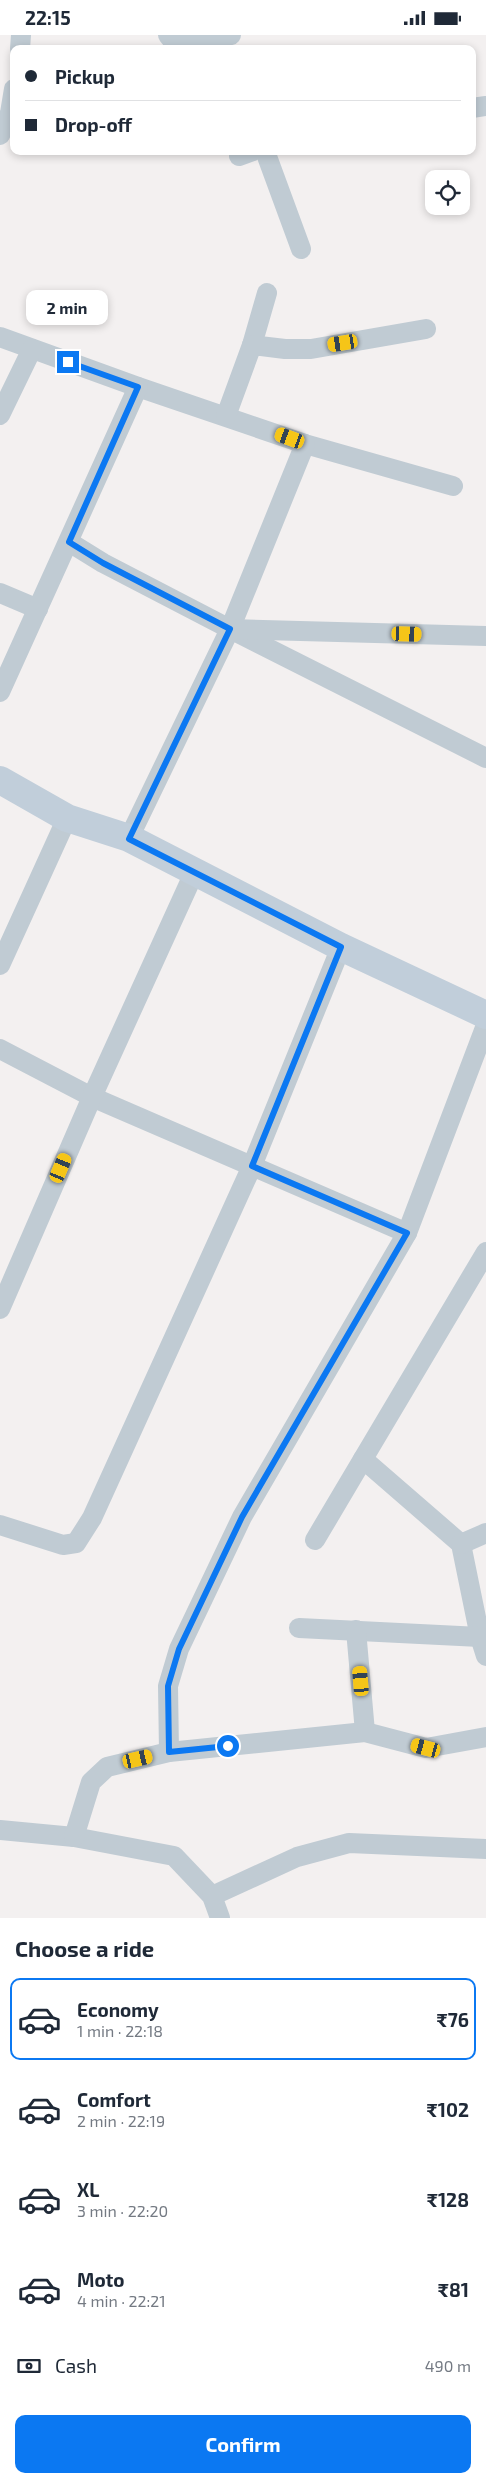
<!DOCTYPE html>
<html lang="en">
<head>
<meta charset="utf-8">
<style>
  :root { --surface:#fff; --page:#f6f6f7; --text:#1f2937; --muted:#747a83; --line:#e0e1e3; --accent:#0b78f2 }
  body { margin:0; font-family:"Exo 2",sans-serif; background:var(--page); color:var(--text); height:100vh; display:flex; flex-direction:column; font-size:19px; white-space:nowrap }
  * { box-sizing:border-box; margin:0 }
  p { font-size:16px; color:var(--muted) }
  .icon { flex:none; width:28px; height:28px; fill:none; stroke:currentColor; stroke-width:2; stroke-linecap:round; stroke-linejoin:round }
  .map { position:relative; height:1883px; overflow:hidden }
  .sheet { display:flex; flex-direction:column; background:var(--surface); flex:1 }
  .sheet>* { flex:none }
  .guide { position:absolute; left:10px; top:10px; width:466px; height:110px; border-radius:10px; box-shadow:0 2px 8px #0003; display:grid; align-content:center; height:110px; padding:0 15px; background:var(--surface) }
  .fabs { position:absolute; left:425px; top:135px; display:grid; gap:10px }
  .fabs a { display:grid; place-items:center; width:45px; height:45px; border-radius:10px; background:var(--surface); box-shadow:0 2px 8px #0003; font-size:25px }
  .end { position:absolute; width:22px; height:22px; margin:-11px; border:6px solid #0b78f2; background:#fff; box-shadow:0 0 0 2px #fff }
  .from { border-radius:50% }
  .bubble { position:absolute; height:35px; border-radius:10px; background:var(--surface); box-shadow:0 2px 8px #0003; font-size:16px; font-weight:700; line-height:35px; text-align:center }
  .car { position:absolute; width:15px; height:30px; margin:-15px -8px; border-radius:6px; box-shadow:0 0 4px 1px #0007; background:linear-gradient(#f5c518 24%,#345 0 40%,#f5c518 0 76%,#345 0 86%,#f5c518 0) }
  .guide b { display:flex; align-items:center; gap:18px; height:48px; font-size:19px }
  .guide b+b { border-top:1px solid var(--line) }
  .guide i { width:12px; height:12px; background:var(--text) }
  ul { padding:0; list-style:none }
  li { display:flex; align-items:center; gap:15px; height:82px; margin:0 10px 8px; padding:0 5px; border:2px solid transparent; border-radius:10px }
  li div { flex:1 }
  li b { display:block; font-size:19px }
  li em { font-style:normal; font-weight:700 }
  li.current { border-color:var(--accent) }
  li>.icon { width:45px; height:45px; stroke-width:1.5 }
  h2 { padding:0 15px; font-size:22px; line-height:60px }
  .pay { display:flex; align-items:center; gap:12px; height:55px; padding:0 15px; font-size:19px }
  .pay p { margin-inline-start:auto }
  .button { display:flex; gap:10px; margin-top:auto; padding:10px 15px }
  .button a { flex:1; height:58px; border-radius:10px; background:var(--accent); color:#fff; font-size:20px; font-weight:700; line-height:58px; text-align:center }
  .status { display:flex; justify-content:space-between; align-items:center; height:35px; padding:0 25px; background:var(--surface); direction:ltr }
  .status svg { height:14px; fill:currentColor }
  .map>svg:first-child { display:block }
  .lines { fill:none; stroke-linecap:round; stroke-linejoin:round }
  .street { stroke:#c0cbd3; stroke-width:20 }
  .secondary { stroke:#c1ceda; stroke-width:28 }
  .route { stroke:#0b78f2; stroke-width:6 }
</style>
</head>
<body>
<div class="status"><b>22:15</b><svg viewBox="0 0 49 12"><path d="M0 12V9h3v3zM5 12V6h3v6zM10 12V3h3v9zM15 12V0h3v12zM26 1h20v11H26zM47 4h2v5h-2z"/></svg></div>
<div class="map">
<svg width="486" height="1883" viewBox="0 0 486 1883">
  <rect width="100%" height="100%" fill="#f3f0f0"/>
  <g class="lines">
    <g class="street">
      <polyline points="168,0 172,5 182,7 231,0"/>
      <polyline points="20,14 21,0"/>
      <polyline points="472,73 486,71"/>
      <polyline points="0,100 10,78 14,54"/>
      <polyline points="265,116 301,214"/>
      <polyline points="239,121 253,116"/>
      <polyline points="0,302 138,352 305,409 453,451"/>
      <polyline points="252,310 267,258"/>
      <polyline points="0,380 32,314"/>
      <polyline points="226,381 252,310 285,314 311,314 426,294"/>
      <polyline points="69,507 103,528 230,594 486,723"/>
      <polyline points="0,558 38,574"/>
      <polyline points="230,594 305,409"/>
      <polyline points="0,657 138,352"/>
      <polyline points="129,803 230,594 486,601"/>
      <polyline points="0,930 67,783"/>
      <polyline points="0,1014 92,1062 407,1198"/>
      <polyline points="0,1274 92,1062 194,838"/>
      <polyline points="363,1424 486,1217"/>
      <polyline points="0,1490 63,1510 76,1508 92,1483 252,1131 341,912"/>
      <polyline points="315,1505 363,1424 461,1509 480,1602 486,1621"/>
      <polyline points="461,1509 486,1498"/>
      <polyline points="299,1593 480,1602"/>
      <polyline points="356,1595 365,1697"/>
      <polyline points="169,1717 168,1651 179,1614 242,1482 407,1198 486,990"/>
      <polyline points="0,1795 74,1802 174,1821 212,1861 220,1883"/>
      <polyline points="74,1802 91,1747 107,1732 169,1717 365,1697 426,1713 486,1702"/>
      <polyline points="212,1861 297,1822 349,1808 486,1814"/>
    </g>
    <polyline class="secondary" points="0,745 67,783 129,803 341,912 486,980"/>
  </g>
  <g class="lines">
    <polyline class="route" points="68,327 138,352 69,507 103,528 230,594 129,804 341,912 252,1131 407,1198 242,1482 179,1614 168,1651 169,1717 228,1711"/>
  </g>
</svg>
<div class="fabs">
<a><svg class="icon" aria-label="locate" viewBox="0 0 24 24"><circle cx="12" cy="12" r="6"/><path d="M12 2v4M12 18v4M2 12h4M18 12h4"/></svg></a>
</div>
<i class="end from" style="left:228px;top:1711px"></i>
<i class="end" style="left:68px;top:327px"></i>
<div class="bubble" style="left:26px;top:255px;width:82px">2 min</div>
<i class="car" style="left:343px;top:308px;rotate:261deg"></i>
<i class="car" style="left:290px;top:403px;rotate:290deg"></i>
<i class="car" style="left:407px;top:599px;rotate:92deg"></i>
<i class="car" style="left:61px;top:1133px;rotate:23deg"></i>
<i class="car" style="left:361px;top:1646px;rotate:355deg"></i>
<i class="car" style="left:426px;top:1713px;rotate:285deg"></i>
<i class="car" style="left:138px;top:1724px;rotate:77deg"></i>
<div class="guide">
<b><i class="from"></i>Pickup</b>
<b><i></i>Drop-off</b>
</div>
</div>
<section class="sheet">
<h2>Choose a ride</h2>
<ul>
<li class="current"><svg class="icon" aria-label="car" viewBox="0 0 24 24"><path d="M5 17H2v-5l4-1 3-4h7l3 4 3 1v5h-3M9 17h6M6 11h13"/><circle cx="7" cy="17" r="2"/><circle cx="17" cy="17" r="2"/></svg><div><b>Economy</b><p>1 min · 22:18</p></div><em>₹76</em></li>
<li><svg class="icon" aria-label="car" viewBox="0 0 24 24"><path d="M5 17H2v-5l4-1 3-4h7l3 4 3 1v5h-3M9 17h6M6 11h13"/><circle cx="7" cy="17" r="2"/><circle cx="17" cy="17" r="2"/></svg><div><b>Comfort</b><p>2 min · 22:19</p></div><em>₹102</em></li>
<li><svg class="icon" aria-label="car" viewBox="0 0 24 24"><path d="M5 17H2v-5l4-1 3-4h7l3 4 3 1v5h-3M9 17h6M6 11h13"/><circle cx="7" cy="17" r="2"/><circle cx="17" cy="17" r="2"/></svg><div><b>XL</b><p>3 min · 22:20</p></div><em>₹128</em></li>
<li><svg class="icon" aria-label="car" viewBox="0 0 24 24"><path d="M5 17H2v-5l4-1 3-4h7l3 4 3 1v5h-3M9 17h6M6 11h13"/><circle cx="7" cy="17" r="2"/><circle cx="17" cy="17" r="2"/></svg><div><b>Moto</b><p>4 min · 22:21</p></div><em>₹81</em></li>
</ul>
<div class="pay"><svg class="icon" aria-label="cash" viewBox="0 0 24 24"><path d="M3 7h18v10H3z"/><circle cx="12" cy="12" r="2"/></svg>Cash<p>490 m</p></div>
<div class="button"><a>Confirm</a></div>
</section>
</body>
</html>
